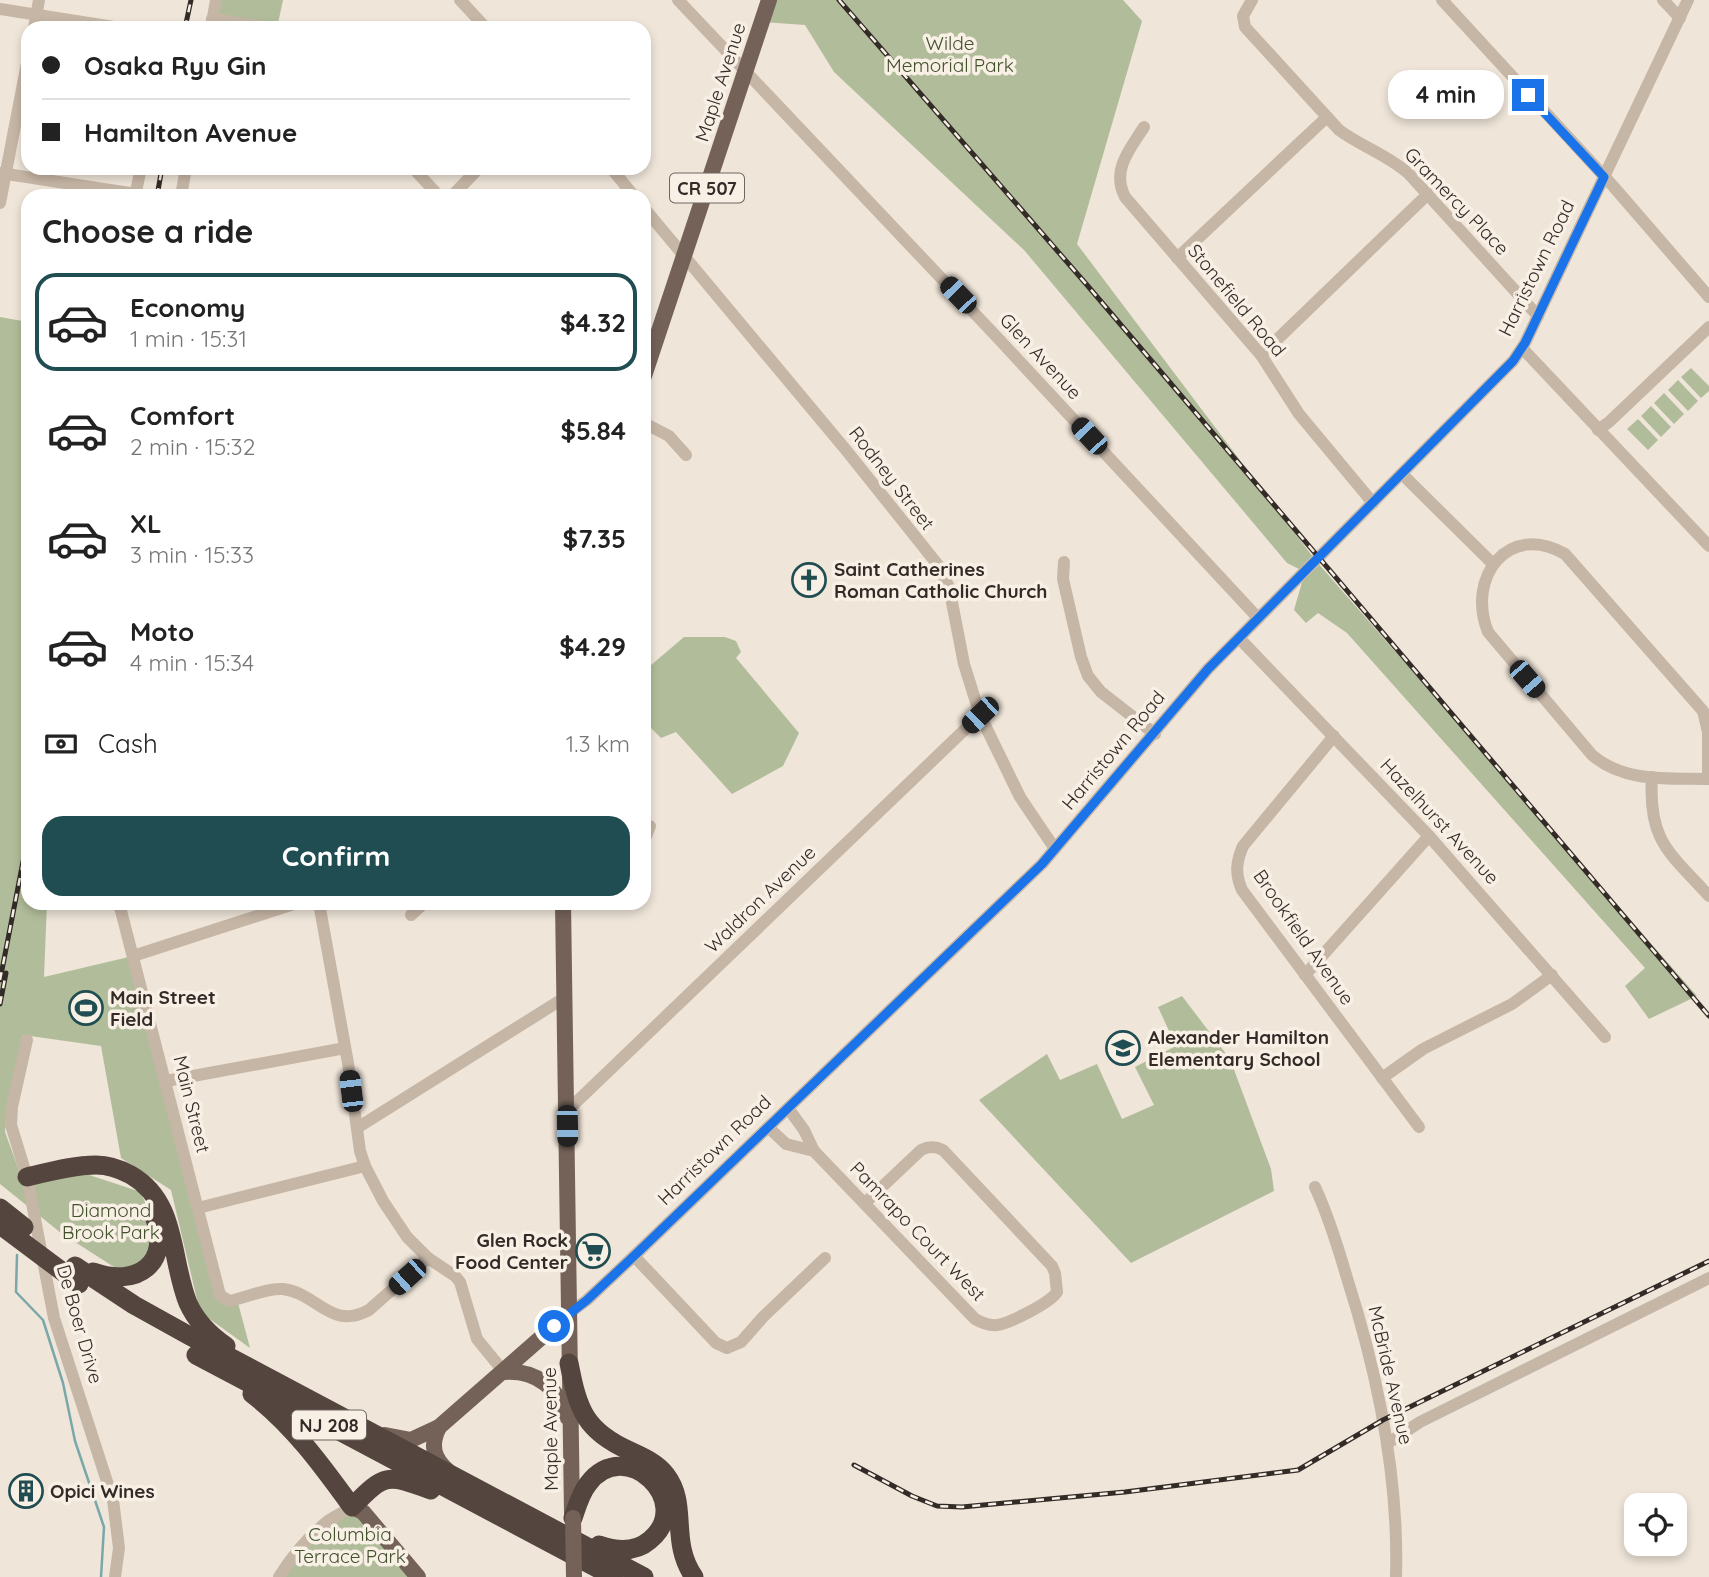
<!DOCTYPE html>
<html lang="en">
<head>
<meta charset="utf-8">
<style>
  :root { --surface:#fff; --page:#f2f2f2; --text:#222; --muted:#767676; --line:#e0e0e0; --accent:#1f4d52 }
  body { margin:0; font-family:Quicksand,sans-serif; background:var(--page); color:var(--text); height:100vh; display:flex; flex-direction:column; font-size:26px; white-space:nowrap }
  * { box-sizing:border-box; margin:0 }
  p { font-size:23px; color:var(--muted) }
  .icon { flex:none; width:38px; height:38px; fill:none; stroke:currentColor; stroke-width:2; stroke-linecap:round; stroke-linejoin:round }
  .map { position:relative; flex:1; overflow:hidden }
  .details { position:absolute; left:21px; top:189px; width:630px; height:721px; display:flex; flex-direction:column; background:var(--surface); border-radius:21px; box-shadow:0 4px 10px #0003 }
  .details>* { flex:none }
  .banner { position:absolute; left:21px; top:21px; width:630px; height:154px; border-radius:21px; box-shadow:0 4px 10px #0003; display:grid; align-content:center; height:154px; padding:0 21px; background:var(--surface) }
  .fabs { position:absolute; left:1624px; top:1493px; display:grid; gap:14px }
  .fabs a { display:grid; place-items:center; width:63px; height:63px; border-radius:14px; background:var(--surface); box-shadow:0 4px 10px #0003; font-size:35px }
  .end { position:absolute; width:32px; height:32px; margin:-16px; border:9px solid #1a73e8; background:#fff; box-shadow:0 0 0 4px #fff }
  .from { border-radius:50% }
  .bubble { position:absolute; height:49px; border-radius:21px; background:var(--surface); box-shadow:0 4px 10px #0003; font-size:23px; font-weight:700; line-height:49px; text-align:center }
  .car { position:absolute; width:21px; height:42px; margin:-21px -10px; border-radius:9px; box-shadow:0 0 5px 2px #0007; background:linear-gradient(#222 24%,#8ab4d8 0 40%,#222 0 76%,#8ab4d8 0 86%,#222 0) }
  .banner b { display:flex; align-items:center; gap:24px; height:66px; font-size:26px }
  .banner b+b { border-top:2px solid var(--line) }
  .banner i { width:18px; height:18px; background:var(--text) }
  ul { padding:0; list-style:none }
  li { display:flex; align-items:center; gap:21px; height:98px; margin:0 14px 10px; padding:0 7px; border:4px solid transparent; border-radius:21px }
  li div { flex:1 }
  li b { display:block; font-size:26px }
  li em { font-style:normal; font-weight:700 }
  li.active { border-color:var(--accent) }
  li>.icon { width:63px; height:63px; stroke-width:1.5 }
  h2 { padding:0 21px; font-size:32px; line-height:84px }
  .pay { display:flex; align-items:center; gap:18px; height:77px; padding:0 21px; font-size:26px }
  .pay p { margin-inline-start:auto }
  .button { display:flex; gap:14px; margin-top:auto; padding:14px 21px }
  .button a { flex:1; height:80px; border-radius:21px; background:var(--accent); color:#fff; font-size:28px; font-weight:700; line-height:80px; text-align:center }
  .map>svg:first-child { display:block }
  .green { fill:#b1bd9a }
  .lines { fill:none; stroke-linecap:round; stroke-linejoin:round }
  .stream { stroke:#7aa7aa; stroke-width:2.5 }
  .minor { stroke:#c6b6a6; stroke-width:12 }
  .major { stroke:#746258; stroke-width:16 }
  .highway { stroke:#54453e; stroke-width:19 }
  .rail-casing { stroke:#332b27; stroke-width:5 }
  .rail { stroke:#f8efe5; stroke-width:2.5; stroke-dasharray:8; stroke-linecap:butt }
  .major-bridge { stroke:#746258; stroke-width:16 }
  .highway-bridge { stroke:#54453e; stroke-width:19 }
  .route { stroke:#1a73e8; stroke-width:9 }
  .labels { text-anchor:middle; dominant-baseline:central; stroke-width:7; stroke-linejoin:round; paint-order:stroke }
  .shield { fill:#f8efe5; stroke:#6e6660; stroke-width:2 }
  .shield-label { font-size:18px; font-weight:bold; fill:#332b27 }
  .park-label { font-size:19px; fill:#42502c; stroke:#f8efe5 }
  .street-label { font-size:19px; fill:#332b27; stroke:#f8efe5 }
  .poi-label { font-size:19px; font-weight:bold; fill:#332b27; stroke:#f8efe5; text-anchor:start }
</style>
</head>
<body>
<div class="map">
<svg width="1709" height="1577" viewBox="0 0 1709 1577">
  <rect width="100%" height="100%" fill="#efe5d9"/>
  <g class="green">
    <polygon points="216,0 283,0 277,28 213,19"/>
    <polygon points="769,0 1123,0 1142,21 1077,244 1316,561 1697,996 1649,1019 1625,986 1645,968 1347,633 1318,613 1306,623 1294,610 1305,572 1287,563 1024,250 834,72 805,25 762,22"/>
    <polygon points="0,317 28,322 28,903 47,903 44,977 133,956 218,1291 237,1299 250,1348 200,1312 171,1190 121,1158 101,1046 23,1035 6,1117 5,1132 24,1184 80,1172 141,1192 160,1242 128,1276 61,1233 0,1184"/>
    <polygon points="1691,368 1709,386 1709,391 1701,398 1681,377"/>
    <polygon points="1678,380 1698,401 1688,411 1668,390"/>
    <polygon points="1664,393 1684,414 1674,424 1654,403"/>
    <polygon points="1651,406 1671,427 1661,437 1641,416"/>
    <polygon points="1638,419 1658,440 1648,450 1627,429"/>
    <polygon points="684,637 725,637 736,641 741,652 736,658 799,733 783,766 732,794 676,732 661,738 648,725 644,725 644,671"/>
    <polygon points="1182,996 1230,1059 1271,1169 1274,1191 1131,1263 979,1100 1047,1054 1060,1080 1097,1064 1122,1119 1154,1105 1135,1067 1176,1046 1158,1007"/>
    <polygon points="352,1507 418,1577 279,1577 289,1561"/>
  </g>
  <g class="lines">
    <polyline class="stream" points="17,1255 16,1292 43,1320 63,1383 75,1441 104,1527 101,1577"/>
    <g class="minor">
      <polyline points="460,0 486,28"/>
      <polyline points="678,0 995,335 1258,618"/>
      <path d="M1252,0l-9,16 2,11 94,103c23,17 49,25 70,44l129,142"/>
      <polyline points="1442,0 1613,186 1709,297"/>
      <polyline points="1663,0 1680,18"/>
      <polyline points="0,9 120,28"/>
      <polyline points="212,19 270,28"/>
      <polyline points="34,28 39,0"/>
      <polyline points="211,28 216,0"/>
      <path d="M1144,127c-14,22 -33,43 -19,70l136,158 38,59 74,89"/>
      <polyline points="413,168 439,196"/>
      <polyline points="611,168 634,196"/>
      <polyline points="0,173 136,194"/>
      <polyline points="135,196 141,168"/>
      <polyline points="181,196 186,168"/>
      <polyline points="452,196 479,168"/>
      <polyline points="0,203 28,58"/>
      <polyline points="644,208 846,450 938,565 949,587 964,664 980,715 1020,797 1055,849"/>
      <polyline points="1177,258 1327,117"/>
      <polyline points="1522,348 1709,546"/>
      <polyline points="1261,355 1428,194"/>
      <polyline points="644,423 669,436 686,455"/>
      <polyline points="1598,430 1609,422 1709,327"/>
      <polyline points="1402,474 1493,564"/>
      <polyline points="1064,562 1063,579 1081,657 1088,676 1101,692 1155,734"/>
      <polyline points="1239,638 1429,836 1605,1037"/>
      <path d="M1334,736l-91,110c-7,16 -8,28 -1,44l177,237"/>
      <path d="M1652,777c-4,64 17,75 57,119"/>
      <path d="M1708,779v-47l-5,-21 -138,-157c-57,-33 -99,24 -77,78l104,123c33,28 76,23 117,24"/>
      <polyline points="644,841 650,826"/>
      <path d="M119,903l101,392 9,6c17,-3 36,-13 54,-12 34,4 48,42 86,21l59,-52"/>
      <polyline points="319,903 348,1063 360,1151 365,1166 383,1201 407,1237 428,1258 455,1276 460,1282 477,1339 504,1372"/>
      <polyline points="411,915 424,903"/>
      <polyline points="133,956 297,903"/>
      <polyline points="1305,975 1429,836"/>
      <polyline points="27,1040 12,1107 11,1125 27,1177 54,1318 113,1500 119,1548 115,1577"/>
      <polyline points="1382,1078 1423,1049 1512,1004 1552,975"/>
      <polyline points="166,1081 345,1048"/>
      <polyline points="788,1108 804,1130 814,1151"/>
      <polyline points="567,1111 980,715"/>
      <path d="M768,1127l18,17 28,7 161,168c7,4 14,7 22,6 13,-2 53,-22 60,-33l-2,-19 -3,-7 -109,-116c-8,-4 -14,-4 -22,0l-56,53"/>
      <polyline points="357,1128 564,998"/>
      <path d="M1315,1187c14,30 23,60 32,91 31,97 52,197 49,299"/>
      <polyline points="198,1208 365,1166"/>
      <polyline points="634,1256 716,1343 727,1348 741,1342 763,1317 825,1258"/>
      <polyline points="568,1314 587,1300 634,1256 1042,864 1208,669 1513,361 1525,343 1688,0"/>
      <polyline points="1388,1443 1420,1422 1709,1278"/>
      <path d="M279,1577c13,-21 29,-40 49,-56 7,-5 16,-9 24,-14"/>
    </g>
    <g class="major">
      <polyline points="644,376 769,0"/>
      <polyline points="563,903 572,1513"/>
      <path d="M504,1372c32,-2 53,15 63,45"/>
      <path d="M439,1427c-9,18 -6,31 9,44"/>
      <polyline points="385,1435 411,1440 439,1427 568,1314"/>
      <polyline points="352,1507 363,1512 418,1577"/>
    </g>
    <g class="highway">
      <path d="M27,1177c22,-5 46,-12 69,-12 12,0 24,4 35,10 47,27 39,84 57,128 8,18 22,32 38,43"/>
      <polyline points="75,1266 134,1305 188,1335 644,1577"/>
      <path d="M93,1272c44,16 79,-9 61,-56"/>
      <polyline points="196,1355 614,1577"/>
      <path d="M569,1363c9,47 16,68 61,88 13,6 27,12 36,24 23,30 3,66 28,102"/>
      <path d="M252,1394c40,30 71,73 100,113 33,-34 35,-33 79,-17"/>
      <path d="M573,1518c4,-11 7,-24 15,-34 37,-50 108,18 62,56 -15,13 -34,11 -51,5"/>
    </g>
    <g class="rail-casing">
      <g id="rail">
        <polyline points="839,0 1087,285 1709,1016"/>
        <polyline points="185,28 191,0"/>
        <polyline points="157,196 162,168"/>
        <polyline points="0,980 28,836"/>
        <polyline points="0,1004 6,973"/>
        <polyline points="854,1465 912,1496 937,1506 962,1507 1125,1492 1298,1470 1383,1420 1709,1261"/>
      </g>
    </g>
    <use href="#rail" class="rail"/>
    <polyline class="major-bridge" points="573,1518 574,1577"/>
    <g class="highway-bridge">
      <polyline points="0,1208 24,1227"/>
      <polyline points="0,1225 79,1284"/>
    </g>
  </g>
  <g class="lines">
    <polyline class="route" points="554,1326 587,1300 634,1256 1042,864 1208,669 1513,361 1525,343 1604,177 1528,95"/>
  </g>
  <defs>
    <g id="church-ring" transform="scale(1.75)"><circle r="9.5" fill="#f8efe5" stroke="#1f4d52" stroke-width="1.5"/><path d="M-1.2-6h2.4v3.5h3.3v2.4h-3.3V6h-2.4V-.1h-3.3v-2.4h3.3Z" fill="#1f4d52"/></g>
    <g id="stadium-ring" transform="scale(1.75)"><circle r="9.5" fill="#f8efe5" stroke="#1f4d52" stroke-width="1.5"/><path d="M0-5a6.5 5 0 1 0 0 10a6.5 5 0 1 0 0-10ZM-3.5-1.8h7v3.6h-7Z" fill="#1f4d52"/></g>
    <g id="school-ring" transform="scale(1.75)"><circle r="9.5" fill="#f8efe5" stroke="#1f4d52" stroke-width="1.5"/><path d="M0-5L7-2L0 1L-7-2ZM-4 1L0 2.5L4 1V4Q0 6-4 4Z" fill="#1f4d52"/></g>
    <g id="supermarket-ring" transform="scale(1.75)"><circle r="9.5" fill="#f8efe5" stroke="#1f4d52" stroke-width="1.5"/><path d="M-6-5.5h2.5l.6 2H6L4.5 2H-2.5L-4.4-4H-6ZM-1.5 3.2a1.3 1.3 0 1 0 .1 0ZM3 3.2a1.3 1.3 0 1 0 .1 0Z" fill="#1f4d52"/></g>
    <g id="building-ring" transform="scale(1.75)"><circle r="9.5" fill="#f8efe5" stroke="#1f4d52" stroke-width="1.5"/><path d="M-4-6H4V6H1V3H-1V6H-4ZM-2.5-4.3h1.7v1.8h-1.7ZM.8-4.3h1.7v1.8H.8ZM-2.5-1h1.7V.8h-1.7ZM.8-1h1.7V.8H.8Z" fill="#1f4d52"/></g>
  </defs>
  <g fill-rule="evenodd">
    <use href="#church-ring" x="809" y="580"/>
    <use href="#stadium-ring" x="86" y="1008"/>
    <use href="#school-ring" x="1123" y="1048"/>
    <use href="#supermarket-ring" x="593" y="1251"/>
    <use href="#building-ring" x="26" y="1491"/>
  </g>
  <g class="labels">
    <g class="shield">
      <rect x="670" y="173.5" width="74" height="29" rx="5"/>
      <rect x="292" y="1410.5" width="74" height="29" rx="5"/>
    </g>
    <g class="shield-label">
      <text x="707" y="188">CR 507</text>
      <text x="329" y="1425">NJ 208</text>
    </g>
    <g class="park-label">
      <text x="950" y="43">Wilde<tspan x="950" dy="22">Memorial Park</tspan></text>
      <text x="111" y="1210">Diamond<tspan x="111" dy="22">Brook Park</tspan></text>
      <text x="350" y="1534">Columbia<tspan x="350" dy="22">Terrace Park</tspan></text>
    </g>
    <g class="street-label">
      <text transform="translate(720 82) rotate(-72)">Maple Avenue</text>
      <text transform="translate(1457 201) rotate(46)">Gramercy Place</text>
      <text transform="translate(1536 268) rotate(-64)">Harristown Road</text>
      <text transform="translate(1237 300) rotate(50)">Stonefield Road</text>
      <text transform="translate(1041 356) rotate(47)">Glen Avenue</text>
      <text transform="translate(892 478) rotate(52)">Rodney Street</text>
      <text transform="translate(1113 750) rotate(-50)">Harristown Road</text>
      <text transform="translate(1440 821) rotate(47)">Hazelhurst Avenue</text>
      <text transform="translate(760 899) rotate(-44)">Waldron Avenue</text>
      <text transform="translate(1304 937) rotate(55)">Brookfield Avenue</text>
      <text transform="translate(192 1104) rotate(76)">Main Street</text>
      <text transform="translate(714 1150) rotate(-44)">Harristown Road</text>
      <text transform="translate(918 1231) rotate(46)">Pamrapo Court West</text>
      <text transform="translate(80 1324) rotate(74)">De Boer Drive</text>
      <text transform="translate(1391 1375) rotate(77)">McBride Avenue</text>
      <text transform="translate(550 1429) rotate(-91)">Maple Avenue</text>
    </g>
    <g class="poi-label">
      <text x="834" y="569">Saint Catherines<tspan x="834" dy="22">Roman Catholic Church</tspan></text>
      <text x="110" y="997">Main Street<tspan x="110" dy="22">Field</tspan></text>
      <text x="1148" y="1037">Alexander Hamilton<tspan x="1148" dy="22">Elementary School</tspan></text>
      <text x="568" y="1240" text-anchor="end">Glen Rock<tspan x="568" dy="22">Food Center</tspan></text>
      <text x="50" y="1491">Opici Wines</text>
    </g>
  </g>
</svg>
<div class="fabs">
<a><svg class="icon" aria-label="locate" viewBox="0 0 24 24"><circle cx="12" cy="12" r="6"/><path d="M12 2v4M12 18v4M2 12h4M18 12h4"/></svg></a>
</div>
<i class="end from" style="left:554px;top:1326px"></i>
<i class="end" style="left:1528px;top:95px"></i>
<div class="bubble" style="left:1388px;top:70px;width:116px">4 min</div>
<i class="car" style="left:958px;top:295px;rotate:316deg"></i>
<i class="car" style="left:1089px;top:436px;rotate:317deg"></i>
<i class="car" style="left:1527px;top:679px;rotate:139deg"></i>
<i class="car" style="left:980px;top:715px;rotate:226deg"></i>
<i class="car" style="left:351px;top:1091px;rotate:353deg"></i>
<i class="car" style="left:567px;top:1126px;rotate:179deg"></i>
<i class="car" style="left:407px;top:1277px;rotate:228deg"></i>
<div class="banner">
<b><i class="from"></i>Osaka Ryu Gin</b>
<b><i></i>Hamilton Avenue</b>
</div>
<section class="details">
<h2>Choose a ride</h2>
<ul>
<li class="active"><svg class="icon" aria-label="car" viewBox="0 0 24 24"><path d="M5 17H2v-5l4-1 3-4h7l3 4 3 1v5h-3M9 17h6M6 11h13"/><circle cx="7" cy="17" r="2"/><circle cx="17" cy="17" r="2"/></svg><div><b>Economy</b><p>1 min · 15:31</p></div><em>$4.32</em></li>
<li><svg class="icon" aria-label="car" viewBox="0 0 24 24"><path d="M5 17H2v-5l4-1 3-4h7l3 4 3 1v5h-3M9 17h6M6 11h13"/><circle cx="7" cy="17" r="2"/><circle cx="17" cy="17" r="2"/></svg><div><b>Comfort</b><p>2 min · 15:32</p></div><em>$5.84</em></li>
<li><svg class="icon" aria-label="car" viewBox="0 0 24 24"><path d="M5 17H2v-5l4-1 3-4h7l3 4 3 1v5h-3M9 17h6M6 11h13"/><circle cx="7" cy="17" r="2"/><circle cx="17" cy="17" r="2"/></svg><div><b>XL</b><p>3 min · 15:33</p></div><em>$7.35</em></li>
<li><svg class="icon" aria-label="car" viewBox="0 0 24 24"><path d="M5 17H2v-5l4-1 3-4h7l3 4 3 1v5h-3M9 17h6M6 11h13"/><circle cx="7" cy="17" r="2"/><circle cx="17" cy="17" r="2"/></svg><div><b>Moto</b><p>4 min · 15:34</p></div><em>$4.29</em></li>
</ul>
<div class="pay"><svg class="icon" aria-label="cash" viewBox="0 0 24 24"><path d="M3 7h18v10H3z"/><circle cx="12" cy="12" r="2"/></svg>Cash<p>1.3 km</p></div>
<div class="button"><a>Confirm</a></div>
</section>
</div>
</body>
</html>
